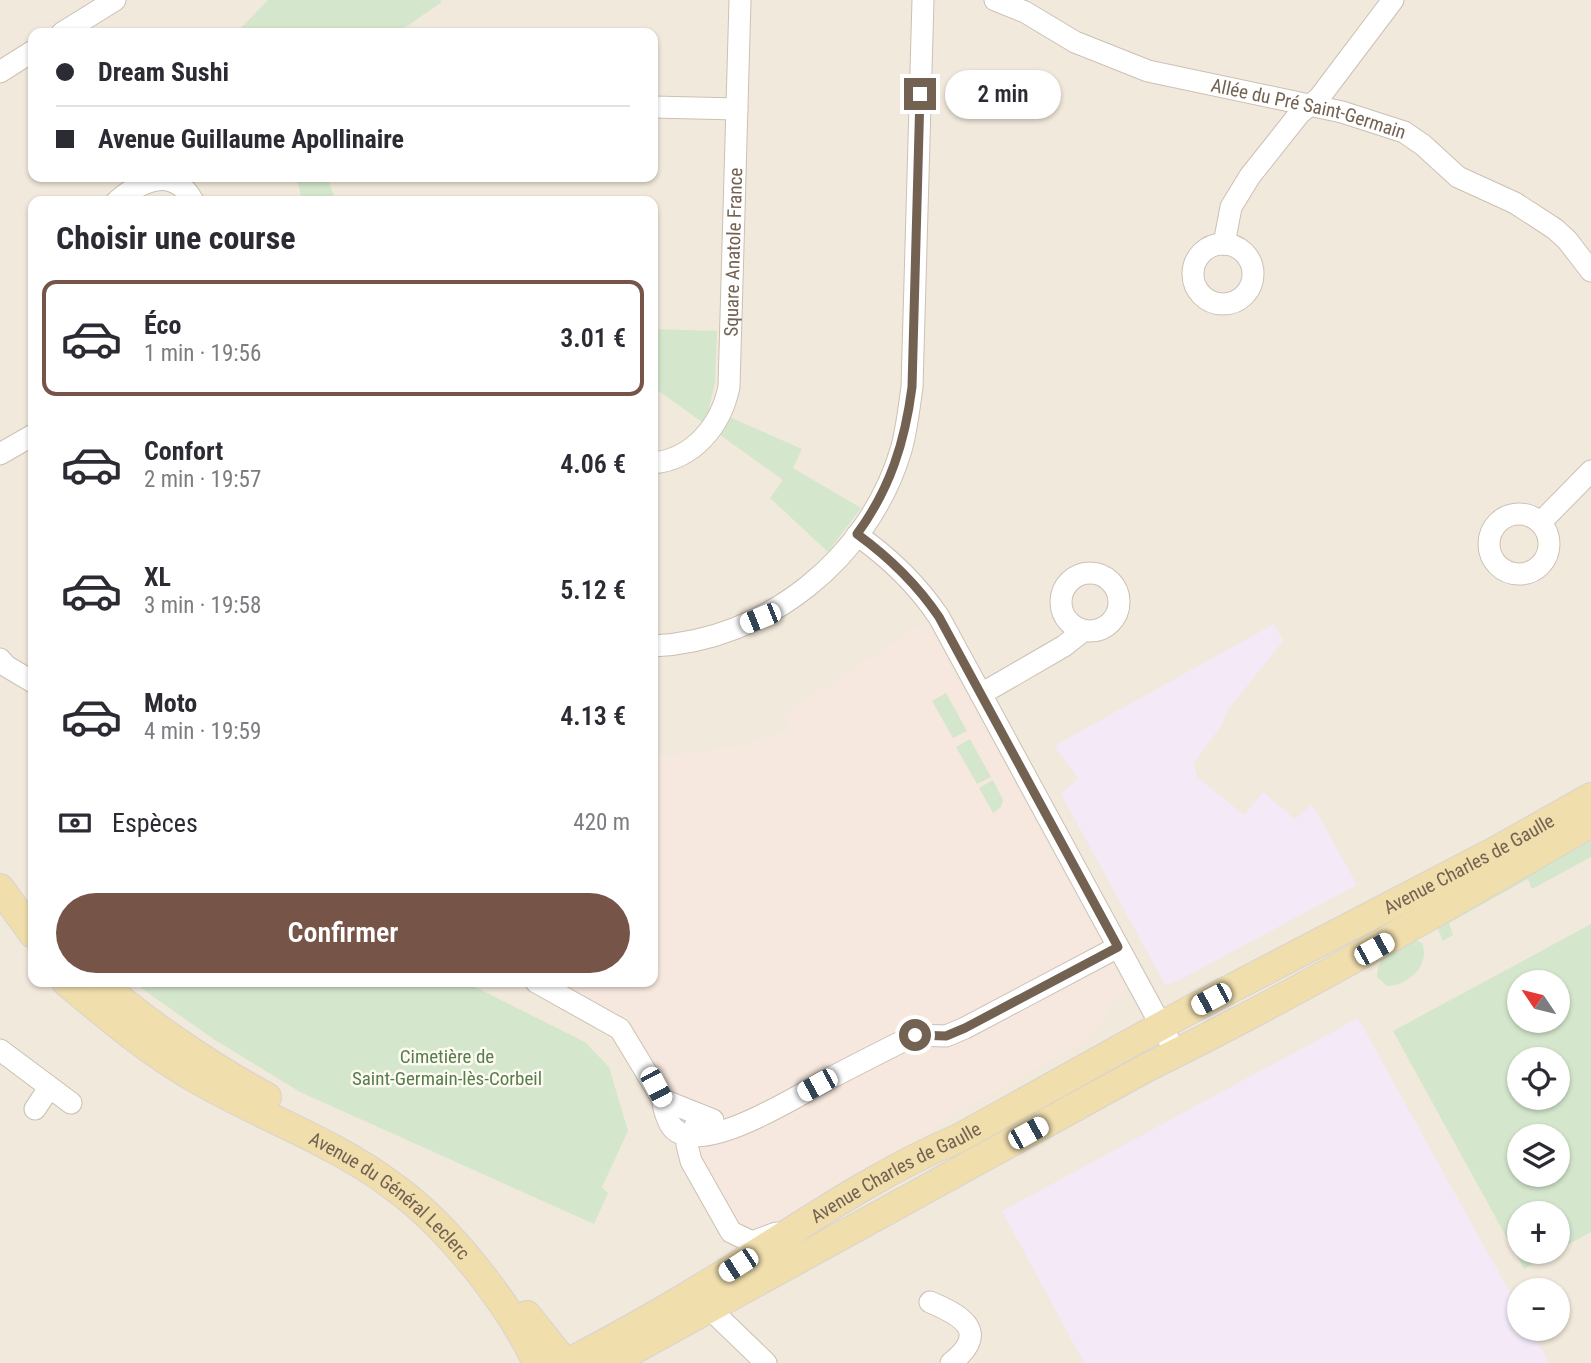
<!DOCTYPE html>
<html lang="fr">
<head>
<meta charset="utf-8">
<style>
  :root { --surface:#fff; --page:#f2f2f3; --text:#2b2b33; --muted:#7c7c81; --line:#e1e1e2; --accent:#775448 }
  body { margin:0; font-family:"Roboto Condensed",sans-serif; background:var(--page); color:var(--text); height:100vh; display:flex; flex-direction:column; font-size:26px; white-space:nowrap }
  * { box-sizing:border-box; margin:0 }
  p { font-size:23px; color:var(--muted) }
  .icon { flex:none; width:38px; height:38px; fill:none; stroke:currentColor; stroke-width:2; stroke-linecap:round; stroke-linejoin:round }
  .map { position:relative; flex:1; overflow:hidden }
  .details { position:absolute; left:28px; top:196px; width:630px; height:791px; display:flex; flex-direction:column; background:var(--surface); border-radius:14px; box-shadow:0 2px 5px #0004 }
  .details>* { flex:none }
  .top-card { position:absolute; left:28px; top:28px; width:630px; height:154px; border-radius:14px; box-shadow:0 2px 5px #0004; display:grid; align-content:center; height:154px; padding:0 28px; background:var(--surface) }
  .needle { width:46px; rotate:305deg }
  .buttons { position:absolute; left:1507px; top:970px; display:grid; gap:14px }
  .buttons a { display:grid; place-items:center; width:63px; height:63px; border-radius:50%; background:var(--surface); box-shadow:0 2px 5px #0004; font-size:35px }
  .end { position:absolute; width:32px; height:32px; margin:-16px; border:9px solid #736152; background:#fff; box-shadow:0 0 0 4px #fff }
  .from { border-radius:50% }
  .bubble { position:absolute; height:49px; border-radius:24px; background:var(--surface); box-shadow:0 2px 5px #0004; font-size:23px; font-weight:600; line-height:49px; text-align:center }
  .car { position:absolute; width:21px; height:42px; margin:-21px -10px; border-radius:9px; box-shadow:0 0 5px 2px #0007; background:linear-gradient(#fff 24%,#345 0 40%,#fff 0 76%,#345 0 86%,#fff 0) }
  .top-card b { display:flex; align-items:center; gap:24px; height:66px; font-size:26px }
  .top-card b+b { border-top:2px solid var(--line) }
  .top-card i { width:18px; height:18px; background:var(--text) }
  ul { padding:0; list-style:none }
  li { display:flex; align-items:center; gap:21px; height:116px; margin:0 14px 10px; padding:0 14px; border:4px solid transparent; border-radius:14px }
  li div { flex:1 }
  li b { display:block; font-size:26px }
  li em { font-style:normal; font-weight:600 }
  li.on { border-color:var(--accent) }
  li>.icon { width:63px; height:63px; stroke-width:1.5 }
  h2 { padding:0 28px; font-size:32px; line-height:84px }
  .pay { display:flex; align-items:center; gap:18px; height:77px; padding:0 28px; font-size:26px }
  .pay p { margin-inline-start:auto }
  .primary-button { display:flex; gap:14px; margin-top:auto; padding:14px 28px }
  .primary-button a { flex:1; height:80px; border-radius:42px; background:var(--accent); color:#fff; font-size:28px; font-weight:600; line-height:80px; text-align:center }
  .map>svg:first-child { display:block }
  .residential { fill:#f1e9db; fill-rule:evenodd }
  .commercial { fill:#f6e8df }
  .education { fill:#f3e9f7 }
  .green { fill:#d4e7cc; fill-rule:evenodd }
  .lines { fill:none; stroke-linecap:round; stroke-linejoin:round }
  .minor-casing { stroke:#ccc0b3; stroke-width:23 }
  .major-casing { stroke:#d8d3cf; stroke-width:30 }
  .minor { stroke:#fff; stroke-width:21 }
  .major { stroke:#f0dead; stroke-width:28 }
  .route { stroke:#736152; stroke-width:9 }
  .labels { text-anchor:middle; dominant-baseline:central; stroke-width:5; stroke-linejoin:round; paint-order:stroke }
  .street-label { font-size:19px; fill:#736152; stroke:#fdfaf2 }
  .park-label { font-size:19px; fill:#577d4e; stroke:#fdfaf2 }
</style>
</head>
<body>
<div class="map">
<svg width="1591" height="1363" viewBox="0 0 1591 1363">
  <rect width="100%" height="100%" fill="#fbf6ec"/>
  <path class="residential" d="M0,0h1591v1363h-1591zM33,33h620v144h-620zM33,201h620v781h-620zM1519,982h39v38h-39zM1519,1059h39v38h-39zM1519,1136h39v38h-39zM1519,1213h39v38h-39zM1519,1290h39v38h-39z"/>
  <polygon class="commercial" points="927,622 1126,988 1086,1041 964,1109 736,1249 598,1006 559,982 653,982 653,758 738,746 791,730 783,714"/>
  <g class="education">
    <polygon points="1274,624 1283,641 1227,711 1223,723 1194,763 1197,777 1244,815 1263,792 1295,819 1311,805 1318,814 1357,885 1176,982 1165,985 1061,794 1078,778 1054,746"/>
    <polygon points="1358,1018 1519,1309 1519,1328 1530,1328 1549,1363 1084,1363 1002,1211"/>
  </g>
  <g class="green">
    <polygon points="268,0 440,0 442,2 397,33 236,33"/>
    <polygon points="297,177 327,177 336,201 302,201"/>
    <polygon points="653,329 717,331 715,383 709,408 802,449 793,468 861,508 828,552 770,498 783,480 653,387"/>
    <polygon points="946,693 967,731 953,738 932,701"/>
    <polygon points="970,739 991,777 977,784 956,747"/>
    <polygon points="993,780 1003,800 1001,807 993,813 979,788"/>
    <polygon points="1591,829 1591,857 1532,889 1528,879 1449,923 1453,935 1443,941 1435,921"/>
    <path d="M1591,924v308l-33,18v-37h-39v38h37l-32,18 -131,-238zM1519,982h39v38h-39zM1519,1059h39v38h-39zM1519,1136h39v38h-39z"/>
    <path d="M1415,940l7,3c9,22 -14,43 -35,43l-10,-9c1,-26 18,-27 38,-37z"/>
    <polygon points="140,982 465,982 585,1042 609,1067 628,1131 602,1187 608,1193 594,1224 300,1092 215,1040 141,988"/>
  </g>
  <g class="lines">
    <g class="minor-casing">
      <g id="minor">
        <path id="s1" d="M995,0l30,12 50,30 73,29 194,41 62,20 19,13 35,32 57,26 40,26 12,11 24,31"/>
        <polyline points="62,33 115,0"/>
        <polyline points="0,72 33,51"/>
        <polyline points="653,107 737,109"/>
        <path d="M117,201c24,-20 56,-36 76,0"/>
        <polyline points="1224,244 1231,207 1250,176 1300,113 1319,98 1393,0"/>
        <circle cx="1223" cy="274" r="30"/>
        <polyline points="0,454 33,435"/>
        <path id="s2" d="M653,463c41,-4 68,-38 76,-76l11,-387"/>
        <circle cx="1519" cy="544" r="30"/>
        <polyline points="1541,522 1591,471"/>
        <path d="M857,535c33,23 59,48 82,82l237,436"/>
        <circle cx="1090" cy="602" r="29"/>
        <path d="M653,646c113,-5 216,-88 248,-196 6,-21 8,-42 11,-63l11,-387"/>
        <polyline points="0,659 6,666 33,682"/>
        <polyline points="981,694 1064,646 1083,631"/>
        <path d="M536,982l84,47 43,71c0,8 2,13 5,20 19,47 129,-24 157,-39 30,-16 60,-31 90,-46l31,1 19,-8 153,-81"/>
        <polyline points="0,1050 71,1103"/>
        <polyline points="663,1100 713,1120"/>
        <polyline points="35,1109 49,1088"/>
        <polyline points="700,1115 687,1145 691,1161 731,1232 752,1242 776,1233"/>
        <path d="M930,1302c33,14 60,30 21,61"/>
        <polyline points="709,1308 766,1363"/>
      </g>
    </g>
    <g class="major-casing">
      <g id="major">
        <polyline points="0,888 33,934"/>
        <path id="s3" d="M66,982c42,35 84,71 132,98 64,37 137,62 196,107 54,39 115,116 143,176"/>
        <path d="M100,982c46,41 113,86 167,115"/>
        <polyline points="527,1315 558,1354"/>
        <path id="s4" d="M577,1358c41,-22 82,-44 122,-69 85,-51 168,-112 260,-151l229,-127 309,-161 94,-53"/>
        <path d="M610,1363l536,-295c152,-75 299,-160 445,-245"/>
      </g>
    </g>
    <use href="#minor" class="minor"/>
    <use href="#major" class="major"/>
  </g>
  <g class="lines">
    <path class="route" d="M915,1035l31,1 19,-8 153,-81 -179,-330c-23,-34 -49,-59 -82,-83 33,-45 48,-92 55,-147l8,-293"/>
  </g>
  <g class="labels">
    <g class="street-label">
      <text stroke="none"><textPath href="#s1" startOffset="334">Allée du Pré Saint-Germain</textPath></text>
      <text stroke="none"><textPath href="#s2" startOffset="250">Square Anatole France</textPath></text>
      <text stroke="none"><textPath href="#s4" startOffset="1020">Avenue Charles de Gaulle</textPath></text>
      <text stroke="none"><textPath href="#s4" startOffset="369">Avenue Charles de Gaulle</textPath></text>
      <text stroke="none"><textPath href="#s3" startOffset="390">Avenue du Général Leclerc</textPath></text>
    </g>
    <g class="park-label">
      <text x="447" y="1056">Cimetière de<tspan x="447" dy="22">Saint-Germain-lès-Corbeil</tspan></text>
    </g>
  </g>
</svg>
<div class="buttons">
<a><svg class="needle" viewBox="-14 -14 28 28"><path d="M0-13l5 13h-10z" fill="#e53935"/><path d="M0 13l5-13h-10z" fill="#7c7c81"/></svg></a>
<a><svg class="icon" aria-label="locate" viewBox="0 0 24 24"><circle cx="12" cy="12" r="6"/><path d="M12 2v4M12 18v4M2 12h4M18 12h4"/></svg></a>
<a><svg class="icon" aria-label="layers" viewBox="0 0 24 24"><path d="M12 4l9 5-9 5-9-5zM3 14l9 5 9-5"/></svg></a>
<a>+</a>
<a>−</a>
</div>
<i class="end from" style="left:915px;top:1035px"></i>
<i class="end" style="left:920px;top:94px"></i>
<div class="bubble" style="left:945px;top:70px;width:116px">2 min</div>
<i class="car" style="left:760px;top:618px;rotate:248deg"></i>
<i class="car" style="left:1374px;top:949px;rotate:61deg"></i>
<i class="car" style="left:1211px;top:999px;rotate:242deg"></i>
<i class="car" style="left:817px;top:1085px;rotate:241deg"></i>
<i class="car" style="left:656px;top:1087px;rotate:152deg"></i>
<i class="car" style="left:1028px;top:1133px;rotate:61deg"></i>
<i class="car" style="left:738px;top:1265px;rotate:237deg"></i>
<div class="top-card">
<b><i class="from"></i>Dream Sushi</b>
<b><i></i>Avenue Guillaume Apollinaire</b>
</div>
<section class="details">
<h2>Choisir une course</h2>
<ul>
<li class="on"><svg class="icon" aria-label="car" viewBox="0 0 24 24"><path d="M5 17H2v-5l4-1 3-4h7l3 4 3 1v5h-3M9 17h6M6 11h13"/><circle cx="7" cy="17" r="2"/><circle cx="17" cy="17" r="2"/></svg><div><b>Éco</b><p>1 min · 19:56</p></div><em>3.01 €</em></li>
<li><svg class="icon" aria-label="car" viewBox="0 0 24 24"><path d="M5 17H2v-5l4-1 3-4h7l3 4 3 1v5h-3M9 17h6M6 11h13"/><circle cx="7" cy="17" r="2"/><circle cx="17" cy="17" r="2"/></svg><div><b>Confort</b><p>2 min · 19:57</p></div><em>4.06 €</em></li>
<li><svg class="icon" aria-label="car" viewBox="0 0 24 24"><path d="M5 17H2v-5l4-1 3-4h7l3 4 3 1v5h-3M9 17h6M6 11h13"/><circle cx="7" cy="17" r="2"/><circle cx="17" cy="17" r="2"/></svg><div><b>XL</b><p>3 min · 19:58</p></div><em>5.12 €</em></li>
<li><svg class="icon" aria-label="car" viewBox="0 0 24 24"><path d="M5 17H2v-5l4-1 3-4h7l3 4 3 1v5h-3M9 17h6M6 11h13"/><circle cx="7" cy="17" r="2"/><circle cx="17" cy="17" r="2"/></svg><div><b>Moto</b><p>4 min · 19:59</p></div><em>4.13 €</em></li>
</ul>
<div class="pay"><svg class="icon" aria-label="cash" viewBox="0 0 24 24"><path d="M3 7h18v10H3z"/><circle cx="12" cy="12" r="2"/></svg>Espèces<p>420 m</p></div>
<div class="primary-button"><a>Confirmer</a></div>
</section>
</div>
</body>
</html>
